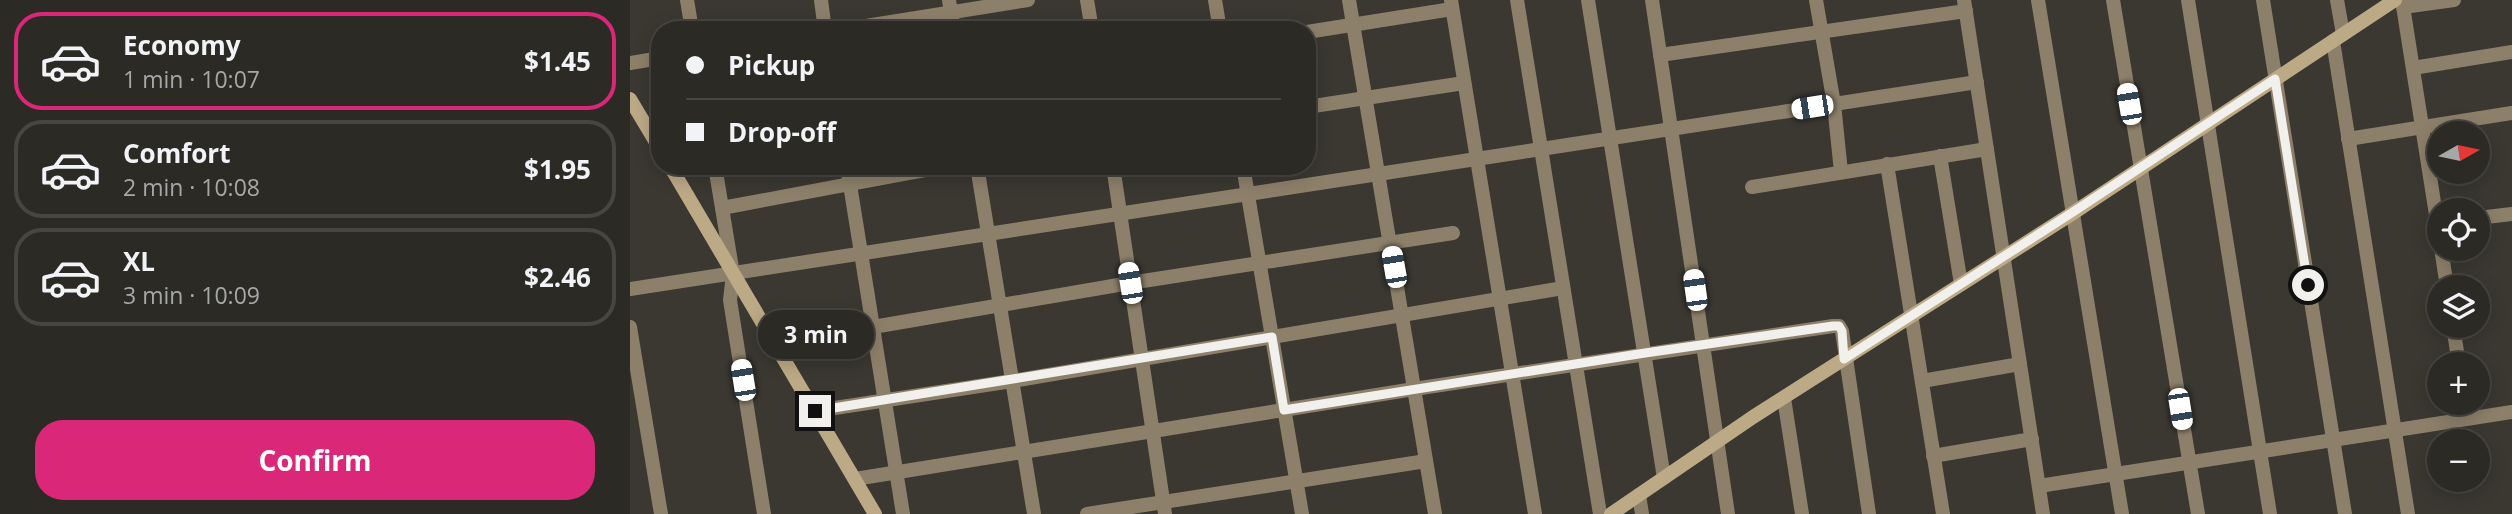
<!DOCTYPE html>
<html lang="en">
<head>
<meta charset="utf-8">
<style>
  :root { --surface:#2c2a25; --page:#34322d; --text:#f1f3f6; --muted:#a6a7a7; --line:#484642; --accent:#db2777 }
  body { margin:0; font-family:"Open Sans",sans-serif; background:var(--page); color:var(--text); height:100vh; display:flex; flex-direction:column; font-size:26px; white-space:nowrap }
  * { box-sizing:border-box; margin:0 }
  p { font-size:23px; color:var(--muted) }
  .icon { flex:none; width:38px; height:38px; fill:none; stroke:currentColor; stroke-width:2; stroke-linecap:round; stroke-linejoin:round }
  .map { position:relative; flex:1; overflow:hidden }
  .details { display:flex; flex-direction:column; background:var(--surface); width:630px }
  .details>* { flex:none }
  .guide { position:absolute; left:21px; top:21px; width:665px; height:154px; border-radius:28px; box-shadow:0 4px 18px #0003,0 0 0 2px var(--line); display:grid; align-content:center; height:154px; padding:0 35px; background:var(--surface) }
  .needle { width:46px; rotate:81deg }
  .controls { position:absolute; left:1797px; top:121px; display:grid; gap:14px }
  .controls a { display:grid; place-items:center; width:63px; height:63px; border-radius:50%; background:var(--surface); box-shadow:0 4px 18px #0003,0 0 0 2px var(--line); font-size:35px }
  .end { position:absolute; width:32px; height:32px; margin:-16px; border:9px solid #f1f0ec; background:#111; box-shadow:0 0 0 4px #111 }
  .from { border-radius:50% }
  .bubble { position:absolute; height:49px; border-radius:24px; background:var(--surface); box-shadow:0 4px 18px #0003,0 0 0 2px var(--line); font-size:23px; font-weight:700; line-height:49px; text-align:center }
  .car { position:absolute; width:21px; height:42px; margin:-21px -10px; border-radius:9px; box-shadow:0 0 5px 2px #0007; background:linear-gradient(#fff 24%,#345 0 40%,#fff 0 76%,#345 0 86%,#fff 0) }
  .guide b { display:flex; align-items:center; gap:24px; height:66px; font-size:26px }
  .guide b+b { border-top:2px solid var(--line) }
  .guide i { width:18px; height:18px; background:var(--text) }
  ul { padding:12px 0 0; list-style:none }
  li { display:flex; align-items:center; gap:21px; height:98px; margin:0 14px 10px; padding:0 21px; border:4px solid var(--line); border-radius:28px }
  li div { flex:1 }
  li b { display:block; font-size:26px }
  li em { font-style:normal; font-weight:700 }
  li.active { border-color:var(--accent) }
  li>.icon { width:63px; height:63px; stroke-width:1.5 }
  .button { display:flex; gap:14px; margin-top:auto; padding:14px 35px }
  .button a { flex:1; height:80px; border-radius:28px; background:var(--accent); color:#fff; font-size:28px; font-weight:700; line-height:80px; text-align:center }
  main { display:flex; flex:1; min-height:0 }
  .map>svg:first-child { display:block }
  .lines { fill:none; stroke-linecap:round; stroke-linejoin:round }
  .street { stroke:#8d806b; stroke-width:14 }
  .secondary { stroke:#bca986; stroke-width:14 }
  .route { stroke:#f1f0ec; stroke-width:9 }
</style>
</head>
<body>
<main>
<section class="details">
<ul>
<li class="active"><svg class="icon" aria-label="car" viewBox="0 0 24 24"><path d="M5 17H2v-5l4-1 3-4h7l3 4 3 1v5h-3M9 17h6M6 11h13"/><circle cx="7" cy="17" r="2"/><circle cx="17" cy="17" r="2"/></svg><div><b>Economy</b><p>1 min · 10:07</p></div><em>$1.45</em></li>
<li><svg class="icon" aria-label="car" viewBox="0 0 24 24"><path d="M5 17H2v-5l4-1 3-4h7l3 4 3 1v5h-3M9 17h6M6 11h13"/><circle cx="7" cy="17" r="2"/><circle cx="17" cy="17" r="2"/></svg><div><b>Comfort</b><p>2 min · 10:08</p></div><em>$1.95</em></li>
<li><svg class="icon" aria-label="car" viewBox="0 0 24 24"><path d="M5 17H2v-5l4-1 3-4h7l3 4 3 1v5h-3M9 17h6M6 11h13"/><circle cx="7" cy="17" r="2"/><circle cx="17" cy="17" r="2"/></svg><div><b>XL</b><p>3 min · 10:09</p></div><em>$2.46</em></li>
</ul>
<div class="button"><a>Confirm</a></div>
</section>
<div class="map">
<svg width="1882" height="514" viewBox="0 0 1882 514">
  <rect width="100%" height="100%" fill="#3a3831"/>
  <g class="lines">
    <g class="street">
      <polyline points="57,0 62,30"/>
      <polyline points="191,0 195,30"/>
      <polyline points="319,0 324,30"/>
      <polyline points="457,0 462,30"/>
      <polyline points="585,0 590,30"/>
      <polyline points="719,0 805,514"/>
      <polyline points="821,0 905,514"/>
      <polyline points="887,0 970,514"/>
      <polyline points="958,0 1034,478"/>
      <polyline points="1022,0 1098,514"/>
      <polyline points="1186,0 1204,104 1211,172"/>
      <polyline points="1334,0 1413,514"/>
      <polyline points="1408,0 1492,514"/>
      <polyline points="1483,0 1568,514"/>
      <polyline points="1558,0 1640,514"/>
      <polyline points="1633,0 1715,514"/>
      <polyline points="1707,0 1713,34"/>
      <polyline points="1772,0 1810,240"/>
      <polyline points="1773,7 1824,0"/>
      <polyline points="211,30 398,0"/>
      <polyline points="677,32 822,9"/>
      <polyline points="1703,41 1778,514"/>
      <polyline points="1030,55 1336,11"/>
      <polyline points="0,63 30,58"/>
      <polyline points="1783,68 1882,52"/>
      <polyline points="677,107 834,83"/>
      <polyline points="1718,139 1882,113"/>
      <polyline points="1310,156 1331,284"/>
      <polyline points="1257,164 1313,514"/>
      <polyline points="85,166 103,274 100,300 134,514"/>
      <polyline points="217,166 273,514"/>
      <polyline points="347,166 404,514"/>
      <polyline points="483,166 535,514"/>
      <polyline points="613,166 672,514"/>
      <polyline points="1122,187 1357,149"/>
      <polyline points="92,208 316,166"/>
      <polyline points="1848,218 1882,214"/>
      <polyline points="1811,248 1817,287"/>
      <polyline points="0,289 1347,82"/>
      <polyline points="1823,326 1829,364"/>
      <polyline points="0,327 31,514"/>
      <polyline points="243,327 500,283 823,233"/>
      <polyline points="1292,381 1390,364"/>
      <polyline points="1154,398 1172,514"/>
      <polyline points="185,411 382,381 933,288"/>
      <polyline points="1303,456 1402,439"/>
      <polyline points="225,479 784,389 1203,326 1209,326 1212,331 1239,514"/>
      <polyline points="1409,486 1882,412"/>
      <polyline points="1009,495 1012,514"/>
      <polyline points="457,514 796,461"/>
    </g>
    <g class="secondary">
      <polyline points="0,99 30,149"/>
      <polyline points="40,166 245,514"/>
      <polyline points="981,514 1123,417 1443,213 1765,0"/>
    </g>
  </g>
  <g class="lines">
    <polyline class="route" points="185,411 642,337 654,410 1015,353 1203,326 1209,326 1212,331 1214,359 1443,212 1645,79 1678,285"/>
  </g>
</svg>
<div class="controls">
<a><svg class="needle" viewBox="-14 -14 28 28"><path d="M0-13l5 13h-10z" fill="#e53935"/><path d="M0 13l5-13h-10z" fill="#a6a7a7"/></svg></a>
<a><svg class="icon" aria-label="locate" viewBox="0 0 24 24"><circle cx="12" cy="12" r="6"/><path d="M12 2v4M12 18v4M2 12h4M18 12h4"/></svg></a>
<a><svg class="icon" aria-label="layers" viewBox="0 0 24 24"><path d="M12 4l9 5-9 5-9-5zM3 14l9 5 9-5"/></svg></a>
<a>+</a>
<a>−</a>
</div>
<i class="end from" style="left:1678px;top:285px"></i>
<i class="end" style="left:185px;top:411px"></i>
<div class="bubble" style="left:128px;top:310px;width:116px">3 min</div>
<i class="car" style="left:1499px;top:104px;rotate:350deg"></i>
<i class="car" style="left:1182px;top:107px;rotate:261deg"></i>
<i class="car" style="left:764px;top:267px;rotate:350deg"></i>
<i class="car" style="left:500px;top:283px;rotate:351deg"></i>
<i class="car" style="left:1065px;top:290px;rotate:352deg"></i>
<i class="car" style="left:113px;top:380px;rotate:351deg"></i>
<i class="car" style="left:1550px;top:409px;rotate:171deg"></i>
<div class="guide">
<b><i class="from"></i>Pickup</b>
<b><i></i>Drop-off</b>
</div>
</div>
</main>
</body>
</html>
